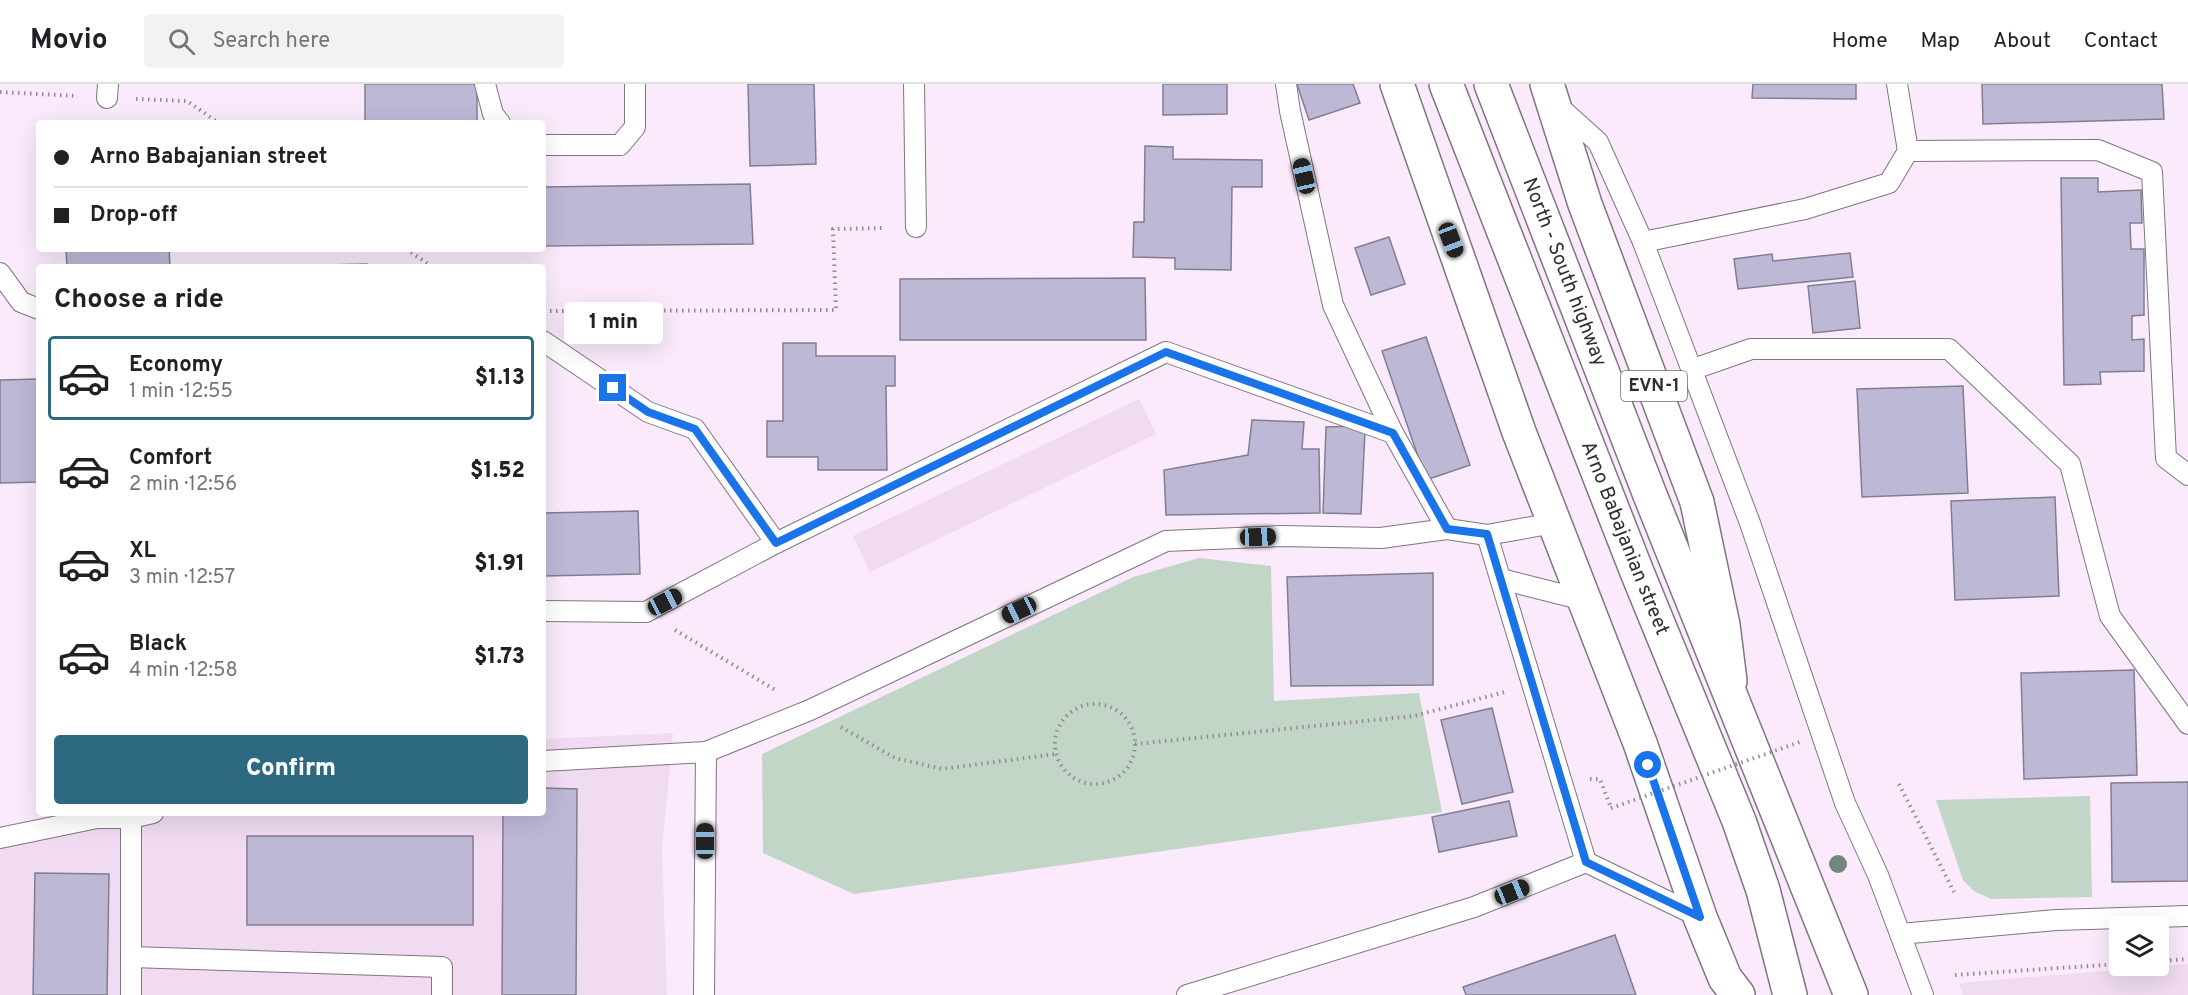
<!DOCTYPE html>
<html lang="en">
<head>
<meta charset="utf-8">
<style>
  :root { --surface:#fff; --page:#f2f2f2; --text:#202124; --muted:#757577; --line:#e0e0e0; --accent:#2d6980 }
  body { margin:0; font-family:Overpass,sans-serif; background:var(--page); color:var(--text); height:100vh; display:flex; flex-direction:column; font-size:22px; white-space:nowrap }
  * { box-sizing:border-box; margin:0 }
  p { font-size:20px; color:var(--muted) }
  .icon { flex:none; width:33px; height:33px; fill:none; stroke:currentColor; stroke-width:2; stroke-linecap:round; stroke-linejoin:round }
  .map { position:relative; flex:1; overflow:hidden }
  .sheet { position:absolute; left:36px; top:180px; width:510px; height:552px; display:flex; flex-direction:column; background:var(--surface); border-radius:6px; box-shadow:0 6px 24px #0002 }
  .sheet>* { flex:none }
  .top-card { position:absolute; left:36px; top:36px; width:510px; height:132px; border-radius:6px; box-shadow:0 6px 24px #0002; display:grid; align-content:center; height:132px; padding:0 18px; background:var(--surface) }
  .fabs { position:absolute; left:2109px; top:832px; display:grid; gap:12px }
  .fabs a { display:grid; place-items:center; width:60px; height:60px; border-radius:6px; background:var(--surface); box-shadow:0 6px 24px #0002; font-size:30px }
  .end { position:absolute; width:27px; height:27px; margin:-14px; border:8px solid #1a73e8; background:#fff; box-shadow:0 0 0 3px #fff }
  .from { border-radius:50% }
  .bubble { position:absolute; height:42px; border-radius:6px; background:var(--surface); box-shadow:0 6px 24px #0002; font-size:20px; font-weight:800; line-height:42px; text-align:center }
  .car { position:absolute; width:18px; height:36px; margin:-18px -9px; border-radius:8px; box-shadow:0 0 4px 2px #0007; background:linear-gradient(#222 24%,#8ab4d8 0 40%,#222 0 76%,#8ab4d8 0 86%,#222 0) }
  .top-card b { display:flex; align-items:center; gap:21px; height:57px; font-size:22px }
  .top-card b+b { border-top:2px solid var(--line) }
  .top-card i { width:15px; height:15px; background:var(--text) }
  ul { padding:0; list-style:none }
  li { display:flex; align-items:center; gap:18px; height:84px; margin:0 12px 9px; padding:0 6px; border:3px solid transparent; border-radius:6px }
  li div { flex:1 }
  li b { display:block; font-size:22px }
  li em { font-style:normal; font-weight:800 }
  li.current { border-color:var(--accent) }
  li>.icon { width:54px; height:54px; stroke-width:1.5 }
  h2 { padding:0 18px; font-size:27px; line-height:72px }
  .primary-button { display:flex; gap:12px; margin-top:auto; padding:12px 18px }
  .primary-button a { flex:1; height:69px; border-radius:6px; background:var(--accent); color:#fff; font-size:24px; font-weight:800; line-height:69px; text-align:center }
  header { display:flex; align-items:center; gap:36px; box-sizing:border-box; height:84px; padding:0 30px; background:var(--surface); border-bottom:2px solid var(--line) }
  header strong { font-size:28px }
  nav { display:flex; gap:33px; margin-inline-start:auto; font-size:21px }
  .search { width:420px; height:54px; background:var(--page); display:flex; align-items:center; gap:15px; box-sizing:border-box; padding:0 21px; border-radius:6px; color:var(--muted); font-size:22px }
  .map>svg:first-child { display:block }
  .built { fill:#f0dbf2 }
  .green { fill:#c2d6c7 }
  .building { fill:#beb8d7; stroke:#827e91; stroke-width:1.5 }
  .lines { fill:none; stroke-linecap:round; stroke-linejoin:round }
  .lane-casing { stroke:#817483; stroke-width:22 }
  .primary-casing { stroke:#817483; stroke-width:36 }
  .highway-casing { stroke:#817483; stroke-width:36 }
  .path { stroke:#948995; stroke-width:4; stroke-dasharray:1.5 4.5; stroke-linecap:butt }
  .lane { stroke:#fff; stroke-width:20 }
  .primary { stroke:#fff; stroke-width:33 }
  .highway { stroke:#fff; stroke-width:33 }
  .path-bridge { stroke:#948995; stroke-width:4; stroke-dasharray:1.5 4.5; stroke-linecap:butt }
  .tree { fill:#72887f }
  .route { stroke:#1a73e8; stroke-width:8 }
  .labels { text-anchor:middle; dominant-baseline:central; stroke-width:5; stroke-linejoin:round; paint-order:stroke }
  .shield { fill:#fff; stroke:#706b70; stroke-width:1.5 }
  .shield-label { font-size:18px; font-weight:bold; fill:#322c32 }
  .street-label { font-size:20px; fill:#322c32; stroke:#fff }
</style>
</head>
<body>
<header>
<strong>Movio</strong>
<div class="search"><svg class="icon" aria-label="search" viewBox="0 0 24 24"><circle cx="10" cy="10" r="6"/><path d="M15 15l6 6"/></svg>Search here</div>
<nav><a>Home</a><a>Map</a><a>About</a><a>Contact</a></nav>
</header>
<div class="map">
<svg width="2188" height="911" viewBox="0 0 2188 911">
  <rect width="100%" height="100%" fill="#faeafc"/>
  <g class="built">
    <polygon points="1139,315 1156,350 870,488 853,452"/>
    <polygon points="673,649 662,766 667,911 0,911 0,757 98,729 543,729 543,655"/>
    <polygon points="2188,880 2188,911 1963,911 1959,899"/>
  </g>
  <g class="green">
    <polygon points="1199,474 1271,482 1274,617 1419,609 1442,728 854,810 763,769 762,670 1133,493"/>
    <polygon points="2090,712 2092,813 1991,815 1974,807 1963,796 1936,716"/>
  </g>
  <g class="building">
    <rect x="365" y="0" width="112" height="39"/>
    <polygon points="748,0 814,0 816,80 750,82"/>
    <polygon points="1163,0 1227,0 1227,30 1163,31"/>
    <polygon points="1297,0 1353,0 1360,19 1309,36"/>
    <polygon points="1753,0 1856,0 1856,15 1752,14"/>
    <polygon points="1982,0 2162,0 2164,35 1983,40"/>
    <polygon points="1145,62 1173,63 1173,75 1262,76 1262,103 1232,103 1231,186 1175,185 1175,174 1133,173 1134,138 1144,138"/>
    <polygon points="2061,94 2098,94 2098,108 2141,106 2142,139 2130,139 2131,165 2144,165 2144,231 2132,232 2132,256 2144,255 2144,287 2100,288 2101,300 2064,301"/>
    <polygon points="750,100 753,160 543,162 543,103"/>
    <polygon points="1389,153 1405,200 1371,211 1355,164"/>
    <polygon points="66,165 169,165 170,183 67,183"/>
    <polygon points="1850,169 1853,193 1738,205 1734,175 1772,170 1773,177"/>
    <polygon points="367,180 367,183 249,183"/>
    <polygon points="1145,194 1146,256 900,256 900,195"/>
    <polygon points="1855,197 1860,244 1813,249 1808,202"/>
    <polygon points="1426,253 1470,381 1426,396 1382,267"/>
    <polygon points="783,259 816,259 816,272 895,272 895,302 886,302 887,386 818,386 818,373 767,373 767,337 783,337"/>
    <polygon points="39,295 39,398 0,399 0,296"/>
    <polygon points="1963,302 1968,409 1862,413 1857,305"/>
    <polygon points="1252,336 1304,338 1302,365 1319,365 1320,429 1166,431 1164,386 1248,371"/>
    <polygon points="1357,342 1365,347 1361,430 1323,429 1326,343"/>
    <polygon points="2055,413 2059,512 1955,516 1951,417"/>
    <polygon points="638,427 640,490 543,492 543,429"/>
    <polygon points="1433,489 1433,601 1291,602 1287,493"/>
    <polygon points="2134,586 2137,691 2024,695 2021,589"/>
    <polygon points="1492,624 1513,708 1462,720 1441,636"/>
    <polygon points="2188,698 2188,797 2112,798 2111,699"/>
    <polygon points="543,704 577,705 576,911 502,911 503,729 543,729"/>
    <polygon points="1509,717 1517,752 1439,768 1432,733"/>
    <rect x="247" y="752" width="226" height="89"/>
    <polygon points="35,789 109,790 107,911 33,911"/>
    <polygon points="1615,851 1636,911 1466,911 1463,903"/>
  </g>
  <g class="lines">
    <g class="lane-casing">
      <g id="lane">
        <polyline points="485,0 493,30 500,39"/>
        <polyline points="914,0 916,143"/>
        <polyline points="1286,0 1290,27 1333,221 1393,349 1447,445"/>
        <polyline points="1897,0 1908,67"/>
        <polyline points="107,14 108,0"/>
        <polyline points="1558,22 1598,58 1643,158 1750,439 1845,719 1878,791 1923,911"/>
        <polyline points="543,61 620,61 635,43 635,0"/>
        <polyline points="1643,158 1805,125 1889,99 1908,67 2098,66 2152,88 2166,374 2188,391"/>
        <polyline points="0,189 21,218 39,225"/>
        <polyline points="543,257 648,328 695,345 776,459"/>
        <polyline points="1691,286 1751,265 1949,265 2070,380 2110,532 2188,640"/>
        <polyline points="1487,451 1586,778 1700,833"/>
        <polyline points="1501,495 1584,516"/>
        <polyline points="543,527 646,528 776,459 1166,268 1393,349"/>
        <polyline points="543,677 706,668 810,626 1166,457 1281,452 1381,454 1447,445 1487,451 1554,439"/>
        <polyline points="131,734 131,911"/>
        <polyline points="0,754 97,734 131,734 153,729"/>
        <polyline points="1900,850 2056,836 2188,832"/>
        <polyline points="131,873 442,883 442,911"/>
        <polyline points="704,911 706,668"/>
        <polyline points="1187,911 1474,823 1586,778"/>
      </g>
    </g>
    <g class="primary-casing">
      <g id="primary">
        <polyline points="1397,0 1519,348 1640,659 1700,833 1725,894 1738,911"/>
        <polyline points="1547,0 1585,120 1697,418 1723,541 1730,597"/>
      </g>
    </g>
    <g class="highway-casing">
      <g id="highway">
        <path id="s1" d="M1446,0l191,488 102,249 24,69 27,105"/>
        <path id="s2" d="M1491,0l159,411 201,500"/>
      </g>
    </g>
    <g class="path">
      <polyline points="0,8 78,12"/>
      <polyline points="136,15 187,17 219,39"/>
      <polyline points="406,165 433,183"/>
      <polyline points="550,227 836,226 833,145 886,144"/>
      <polyline points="675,546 777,607"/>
      <circle cx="1095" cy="660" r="40"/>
      <polyline points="841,643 895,674 942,685 1056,670"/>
      <polyline points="1135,660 1414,632 1505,608"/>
      <polyline points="1590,695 1600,695 1611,724"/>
      <polyline points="1899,700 1954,808"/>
      <polyline points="2158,877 2188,875"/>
      <polyline points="1955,891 2120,880"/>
    </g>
    <use href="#lane" class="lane"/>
    <use href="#primary" class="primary"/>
    <use href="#highway" class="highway"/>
    <polyline class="path-bridge" points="1611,724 1800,658"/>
  </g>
  <circle class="tree" cx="1838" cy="780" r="9"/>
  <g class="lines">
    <polyline class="route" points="613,304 648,328 695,345 776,459 1166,268 1393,349 1447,445 1487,450 1586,778 1700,833 1648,681"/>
  </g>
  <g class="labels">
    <rect class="shield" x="1621" y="287" width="66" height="30" rx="4.5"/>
    <g class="shield-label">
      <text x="1654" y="302">EVN-1</text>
    </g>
    <g class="street-label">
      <text stroke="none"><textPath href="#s2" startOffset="202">North - South highway</textPath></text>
      <text stroke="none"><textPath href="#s1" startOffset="488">Arno Babajanian street</textPath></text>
    </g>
  </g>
</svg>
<div class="fabs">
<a><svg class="icon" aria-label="layers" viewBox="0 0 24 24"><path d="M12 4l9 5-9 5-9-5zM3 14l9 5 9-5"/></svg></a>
</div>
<i class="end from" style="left:1648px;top:681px"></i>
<i class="end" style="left:613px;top:304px"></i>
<div class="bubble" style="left:564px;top:218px;width:99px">1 min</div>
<i class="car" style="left:1304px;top:92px;rotate:347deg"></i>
<i class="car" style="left:1451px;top:156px;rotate:159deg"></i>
<i class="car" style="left:1258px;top:453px;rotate:88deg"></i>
<i class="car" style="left:665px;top:518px;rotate:62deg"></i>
<i class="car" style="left:1019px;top:526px;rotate:245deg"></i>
<i class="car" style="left:705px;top:757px;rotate:0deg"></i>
<i class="car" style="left:1512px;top:808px;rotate:68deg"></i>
<div class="top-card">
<b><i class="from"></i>Arno Babajanian street</b>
<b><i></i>Drop-off</b>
</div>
<section class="sheet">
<h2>Choose a ride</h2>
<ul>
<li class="current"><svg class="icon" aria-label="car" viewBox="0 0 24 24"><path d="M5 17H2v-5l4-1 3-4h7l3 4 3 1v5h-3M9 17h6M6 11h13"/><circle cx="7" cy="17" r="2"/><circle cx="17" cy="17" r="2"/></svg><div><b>Economy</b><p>1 min · 12:55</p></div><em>$1.13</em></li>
<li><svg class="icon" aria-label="car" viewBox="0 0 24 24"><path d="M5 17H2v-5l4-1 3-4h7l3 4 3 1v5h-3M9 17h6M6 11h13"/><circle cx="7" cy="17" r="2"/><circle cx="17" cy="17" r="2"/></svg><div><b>Comfort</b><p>2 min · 12:56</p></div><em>$1.52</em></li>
<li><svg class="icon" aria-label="car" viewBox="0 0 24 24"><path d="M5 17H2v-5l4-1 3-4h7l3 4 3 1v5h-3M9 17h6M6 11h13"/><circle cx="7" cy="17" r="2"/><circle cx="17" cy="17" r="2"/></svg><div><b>XL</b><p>3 min · 12:57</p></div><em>$1.91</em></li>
<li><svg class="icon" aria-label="car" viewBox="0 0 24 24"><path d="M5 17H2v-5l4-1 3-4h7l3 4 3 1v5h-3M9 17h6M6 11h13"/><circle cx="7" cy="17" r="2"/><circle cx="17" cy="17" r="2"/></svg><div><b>Black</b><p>4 min · 12:58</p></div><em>$1.73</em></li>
</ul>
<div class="primary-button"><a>Confirm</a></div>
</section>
</div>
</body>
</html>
